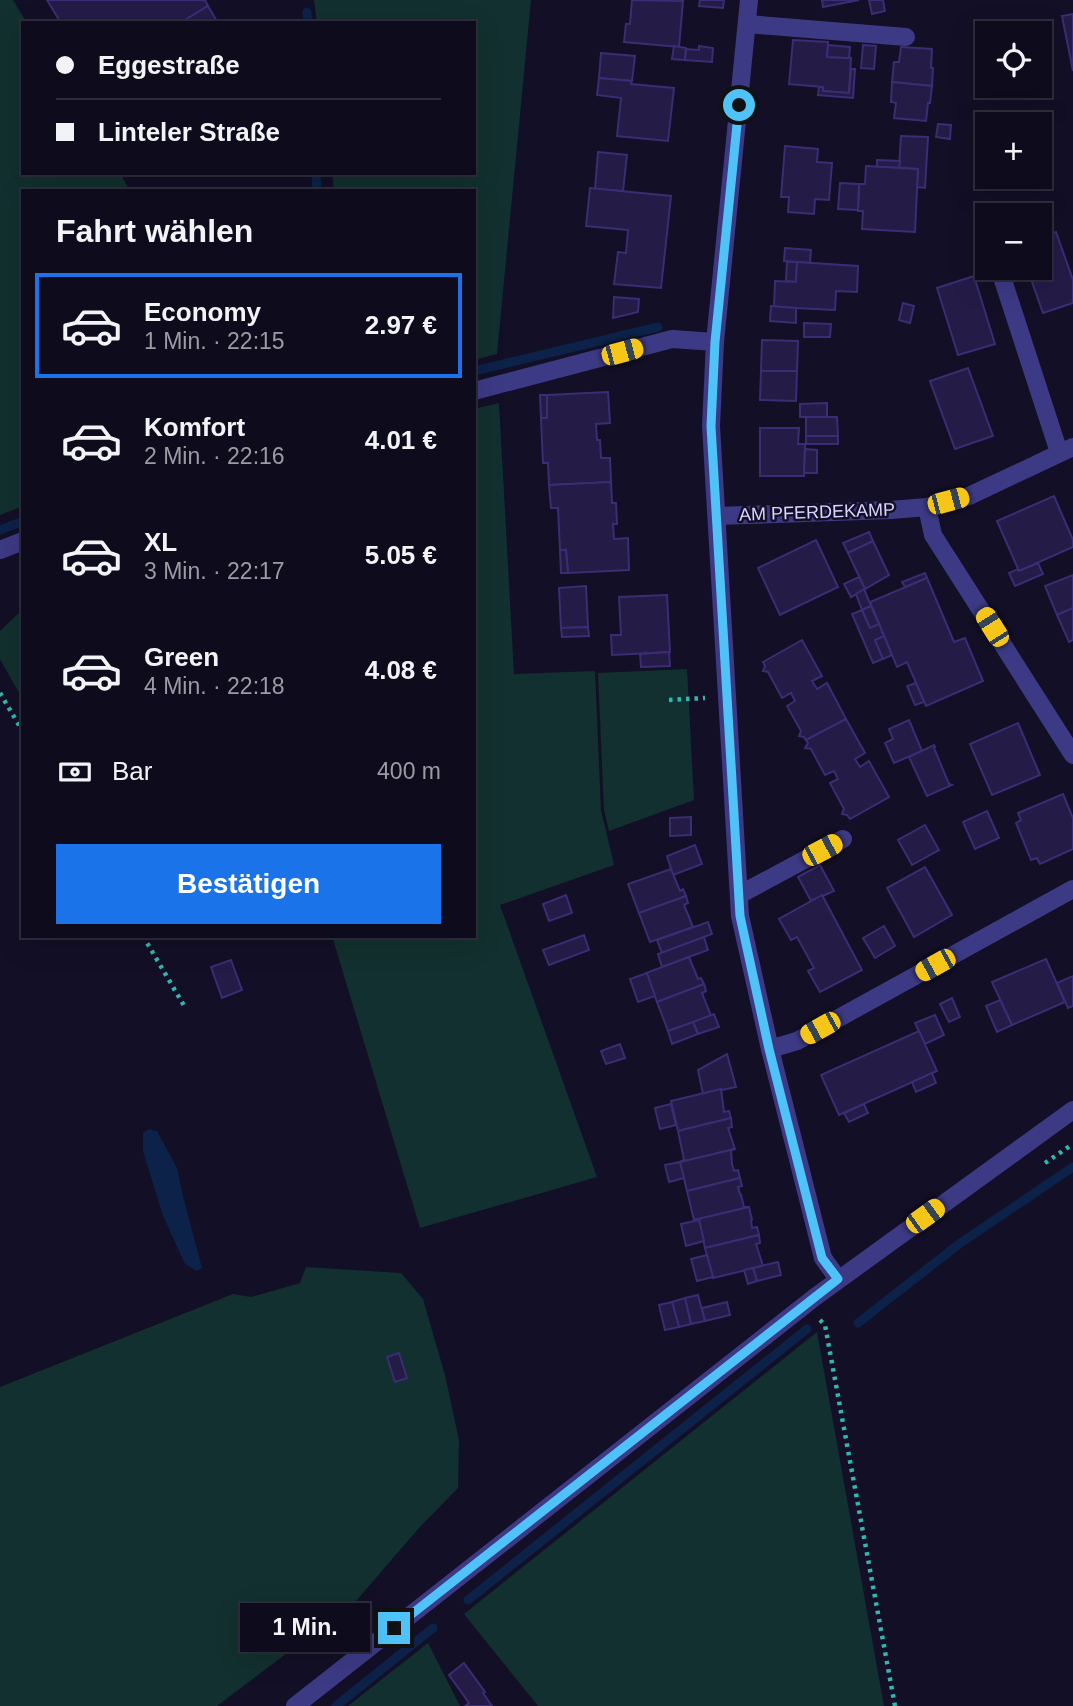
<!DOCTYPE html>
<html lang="de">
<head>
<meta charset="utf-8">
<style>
  :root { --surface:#0e0b1c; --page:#1c1929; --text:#f1f3f6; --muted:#9b9ba3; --line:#2e2b3b; --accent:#1a73e8 }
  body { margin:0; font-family:Helvetica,sans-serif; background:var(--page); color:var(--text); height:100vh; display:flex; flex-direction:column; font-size:26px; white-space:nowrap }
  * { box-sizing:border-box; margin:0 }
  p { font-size:23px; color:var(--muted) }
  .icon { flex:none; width:38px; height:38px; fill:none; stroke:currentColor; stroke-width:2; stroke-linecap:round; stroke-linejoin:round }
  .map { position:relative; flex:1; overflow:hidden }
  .details { position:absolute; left:21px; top:189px; width:455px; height:749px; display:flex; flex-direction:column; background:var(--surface); border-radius:0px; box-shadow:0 7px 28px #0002,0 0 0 2px var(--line) }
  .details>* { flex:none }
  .banner { position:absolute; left:21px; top:21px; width:455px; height:154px; border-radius:0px; box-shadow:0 7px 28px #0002,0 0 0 2px var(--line); display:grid; align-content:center; height:154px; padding:0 35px; background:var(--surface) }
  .controls { position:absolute; left:975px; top:21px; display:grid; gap:14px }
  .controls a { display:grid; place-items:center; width:77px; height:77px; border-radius:0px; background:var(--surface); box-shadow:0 7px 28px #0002,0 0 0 2px var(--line); font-size:35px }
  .end { position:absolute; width:32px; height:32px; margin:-16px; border:9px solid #4fc3f7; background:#111; box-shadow:0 0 0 4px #111 }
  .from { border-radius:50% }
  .bubble { position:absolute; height:49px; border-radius:0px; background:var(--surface); box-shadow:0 7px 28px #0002,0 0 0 2px var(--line); font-size:23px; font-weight:800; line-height:49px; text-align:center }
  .car { position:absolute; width:21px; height:42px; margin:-21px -10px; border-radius:9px; box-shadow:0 0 5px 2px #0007; background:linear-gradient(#f5c518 24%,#345 0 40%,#f5c518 0 76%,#345 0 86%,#f5c518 0) }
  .banner b { display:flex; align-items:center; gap:24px; height:66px; font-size:26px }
  .banner b+b { border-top:2px solid var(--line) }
  .banner i { width:18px; height:18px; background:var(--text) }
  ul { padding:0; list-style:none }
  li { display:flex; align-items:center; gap:21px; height:105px; margin:0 14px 10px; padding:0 21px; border:4px solid transparent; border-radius:0px }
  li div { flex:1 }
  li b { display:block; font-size:26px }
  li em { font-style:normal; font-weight:800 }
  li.selected { border-color:var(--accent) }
  li>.icon { width:63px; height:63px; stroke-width:1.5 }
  h2 { padding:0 35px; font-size:32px; line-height:84px }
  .pay { display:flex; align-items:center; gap:18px; height:77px; padding:0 35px; font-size:26px }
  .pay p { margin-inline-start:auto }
  .cta { display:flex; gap:14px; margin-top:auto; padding:14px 35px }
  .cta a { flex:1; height:80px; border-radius:0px; background:var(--accent); color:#fff; font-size:28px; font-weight:800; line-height:80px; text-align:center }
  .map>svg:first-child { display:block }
  .green { fill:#12302f }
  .water { fill:#0c2248 }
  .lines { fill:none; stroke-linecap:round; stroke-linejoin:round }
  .stream { stroke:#0c2248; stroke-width:9 }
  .building { fill:#241b47; stroke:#3b2d73; stroke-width:2 }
  .path { stroke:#2fb8b0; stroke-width:4.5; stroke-dasharray:3.5 5; stroke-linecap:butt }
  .minor { stroke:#3d3a85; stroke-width:18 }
  .route { stroke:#4fc3f7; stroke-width:9 }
  .labels { text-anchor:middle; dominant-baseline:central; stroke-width:5; stroke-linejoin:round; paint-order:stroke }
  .street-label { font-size:18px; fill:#d9d4ff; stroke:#130f26 }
</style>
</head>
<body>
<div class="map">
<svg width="1073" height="1706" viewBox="0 0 1073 1706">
  <rect width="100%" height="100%" fill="#130f26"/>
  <g class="green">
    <polygon points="0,0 13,0 27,23 23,23 23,173 120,173 130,191 23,191 23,506 0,515"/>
    <polygon points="314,0 531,0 497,354 474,360 474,191 334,191 332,173 474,173 474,23 317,23"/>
    <polygon points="499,403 514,674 595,671 601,810 614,865 500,905 597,1177 420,1228 332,936 474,936 474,409"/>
    <polygon points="23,609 23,700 0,659 0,631"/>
    <polygon points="687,669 694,800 609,831 604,810 598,673"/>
    <polygon points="306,1267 401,1273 423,1299 445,1375 459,1440 458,1488 419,1528 356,1601 217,1706 0,1706 0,1387 233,1294 251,1297 300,1283"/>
    <polygon points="817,1332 884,1706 538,1706 464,1614"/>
    <polygon points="428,1643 460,1706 348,1706"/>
  </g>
  <polygon class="water" points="149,1129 157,1131 177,1168 183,1196 202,1268 197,1271 185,1264 163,1216 143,1151 143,1133"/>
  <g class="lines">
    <g class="stream">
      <polyline points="307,12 308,23"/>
      <polyline points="316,173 317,191"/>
      <polyline points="474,371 658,327"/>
      <polyline points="0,530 23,521"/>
      <polyline points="858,1323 959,1244 1073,1167"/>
      <polyline points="468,1600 807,1329"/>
      <polyline points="336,1706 433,1628"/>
    </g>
  </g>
  <g class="building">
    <polygon points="47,0 205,0 208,6 180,23 61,23"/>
    <polygon points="632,0 683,1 679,47 624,42 626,24 630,24"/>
    <polygon points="700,0 724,0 723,8 699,6"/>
    <polygon points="822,0 859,0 823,7"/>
    <polygon points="869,0 883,0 885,11 872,14"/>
    <polygon points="208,6 218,23 180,23"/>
    <polygon points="1073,14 1073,71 1062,16"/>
    <polygon points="793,40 828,42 827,57 851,58 849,93 823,91 823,87 789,84"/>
    <polygon points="828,45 850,47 849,58 827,57"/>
    <polygon points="863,45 876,46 874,69 861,68"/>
    <polygon points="674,46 686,48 685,60 672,59"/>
    <polygon points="699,46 713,48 712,62 685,60 686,49 699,50"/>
    <polygon points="901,47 932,49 931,68 933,68 932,86 892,82 894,62 899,62"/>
    <polygon points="601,53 635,56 632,81 599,78"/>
    <polygon points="851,69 855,69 853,98 818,95 819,87 823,87 823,91 849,93"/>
    <polygon points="599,78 632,81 631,84 674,88 668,141 617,136 621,98 597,95"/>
    <polygon points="892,82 932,86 930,103 928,103 926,121 894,118 896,103 891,102"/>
    <polygon points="938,124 951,125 950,139 936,137"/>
    <polygon points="901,136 928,137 925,188 917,187 918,169 899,168"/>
    <polygon points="785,146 818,149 817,162 832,163 829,200 815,199 814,214 788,212 789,197 781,197"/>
    <polygon points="598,152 627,155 623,191 595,189"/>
    <polygon points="877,160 900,161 899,168 877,167"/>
    <polygon points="866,166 918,169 915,232 862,229 863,211 858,211 859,184 865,184"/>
    <polygon points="840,183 859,184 858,210 838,209"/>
    <polygon points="590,188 671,196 661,288 614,284 618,252 626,253 628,230 586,226"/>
    <polygon points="1056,232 1073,280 1073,303 1043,313 1027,268 1040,268 1040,238"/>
    <polygon points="785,248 811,250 810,263 784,261"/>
    <polygon points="787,262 797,262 796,282 786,281"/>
    <polygon points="797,262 858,266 857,292 836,291 835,310 774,307 775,281 796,282"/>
    <polygon points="974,276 995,344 958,355 937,288"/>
    <polygon points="614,297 639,299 638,312 613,318"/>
    <polygon points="903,303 914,306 910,323 899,320"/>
    <polygon points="771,306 796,308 796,323 770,321"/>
    <polygon points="804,323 831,324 830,337 804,337"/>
    <polygon points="762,340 798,341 797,371 761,371"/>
    <polygon points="968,368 993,436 955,449 930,381"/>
    <polygon points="761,371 797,371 796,401 760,400"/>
    <polygon points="608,392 610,423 596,424 597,440 600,440 601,458 610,458 611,482 549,485 548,463 543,463 541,418 547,418 547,395"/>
    <polygon points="540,395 547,395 547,418 541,418"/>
    <polygon points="827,403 827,417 800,417 800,404"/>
    <polygon points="806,417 837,417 838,436 806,436"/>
    <polygon points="760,428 799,428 798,444 805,444 804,476 760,476"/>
    <rect x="806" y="436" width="32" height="8"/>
    <polygon points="805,449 817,450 817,473 804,473"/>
    <polygon points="611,482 612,503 616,503 617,524 613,524 614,539 628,538 629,570 568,573 566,550 560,550 558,508 551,508 549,485"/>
    <polygon points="1054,496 1073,540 1073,547 1019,571 997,521"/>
    <polygon points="869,532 873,541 848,553 843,543"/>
    <polygon points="816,540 838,587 780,615 758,568"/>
    <polygon points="873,541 889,575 865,589 848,553"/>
    <polygon points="560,550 566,550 568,573 561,573"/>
    <polygon points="1038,563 1043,574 1015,586 1009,573 1018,569 1019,571"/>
    <polygon points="925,573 927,578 905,587 902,582"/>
    <polygon points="1073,575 1073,608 1057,615 1045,586"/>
    <polygon points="859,577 865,589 851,597 844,584"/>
    <polygon points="927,578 954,642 965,638 983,681 926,706 907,662 897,667 870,602"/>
    <polygon points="586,586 588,627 561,628 559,588"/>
    <polygon points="864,589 871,606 862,610 856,594"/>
    <polygon points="667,595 670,652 612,655 611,635 621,635 619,597"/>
    <polygon points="871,606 879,624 870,628 862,610"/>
    <polygon points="1073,608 1073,640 1069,642 1057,615"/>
    <polygon points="862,610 870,628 879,624 884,636 875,640 883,659 873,663 852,614"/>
    <polygon points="588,627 589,636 562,637 561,628"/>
    <polygon points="884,636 892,655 883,659 875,640"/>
    <polygon points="802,640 822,676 812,681 817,689 827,683 846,719 806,740 804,737 799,736 801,731 787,706 795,701 791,693 782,698 768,672 763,671 765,666 763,662"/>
    <polygon points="669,652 670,666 641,667 640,654"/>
    <polygon points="916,683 924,702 915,705 907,686"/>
    <polygon points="846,719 865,753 855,759 860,767 869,761 889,797 850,819 847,815 842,814 844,809 830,783 838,779 834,771 825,775 811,749 805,748 808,743 806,740"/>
    <polygon points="909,720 922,751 894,763 885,743 893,739 889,729"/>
    <polygon points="1018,723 1040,775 992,795 970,744"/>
    <polygon points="934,745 935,747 934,748 949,784 952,785 927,796 909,757"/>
    <polygon points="1063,794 1073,818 1073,849 1040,864 1037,858 1031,860 1016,823 1021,820 1018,813"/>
    <polygon points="987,811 999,838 975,849 963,822"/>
    <polygon points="691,817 691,835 670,836 670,818"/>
    <polygon points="925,825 939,850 912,865 898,840"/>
    <polygon points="695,845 702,864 673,875 667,856"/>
    <polygon points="820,865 834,891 811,901 798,877"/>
    <polygon points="925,867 952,915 914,937 887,888"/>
    <polygon points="671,869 680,891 683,889 686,896 639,913 628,884"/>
    <polygon points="566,895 572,913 549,921 543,904"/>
    <polygon points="822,895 862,970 820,992 808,971 814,968 797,937 791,940 779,919"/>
    <polygon points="686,896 688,903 684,905 693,927 650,942 639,913"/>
    <polygon points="708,922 712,934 662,953 657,940"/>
    <polygon points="884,926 895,946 875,958 863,938"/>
    <polygon points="584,935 589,950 549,965 543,950"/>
    <polygon points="704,937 708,950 662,967 658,954"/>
    <polygon points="689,957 698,979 701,978 704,984 657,1002 646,973"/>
    <polygon points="1046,959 1065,1002 1012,1025 992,982"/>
    <polygon points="231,960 242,990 222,998 211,967"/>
    <polygon points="647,973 655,996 638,1002 630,979"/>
    <polygon points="1073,976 1073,1006 1068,1008 1057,983"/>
    <polygon points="704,984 706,991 702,993 711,1016 668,1031 657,1002"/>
    <polygon points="952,998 960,1017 949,1022 940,1004"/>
    <polygon points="1000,1000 1012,1025 997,1032 986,1006"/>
    <polygon points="714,1014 719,1027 698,1034 693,1022"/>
    <polygon points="935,1015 944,1035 925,1044 915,1023"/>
    <polygon points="693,1022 698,1034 672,1044 668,1031"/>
    <polygon points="919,1031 937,1071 839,1115 821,1075"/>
    <polygon points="620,1044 625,1058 606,1064 601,1051"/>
    <polygon points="727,1054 736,1087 703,1094 698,1070"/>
    <polygon points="932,1073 936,1083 916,1092 912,1082"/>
    <polygon points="721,1089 724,1112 729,1111 731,1118 678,1131 671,1101"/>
    <polygon points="671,1104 676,1125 660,1129 655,1108"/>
    <polygon points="864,1104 868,1113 849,1122 844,1113"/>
    <polygon points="731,1118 732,1127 728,1128 735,1149 680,1162 684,1160 678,1131"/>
    <polygon points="735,1149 731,1150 732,1164 734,1171 738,1170 740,1178 687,1191 680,1162"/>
    <polygon points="680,1162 684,1178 669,1182 665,1165"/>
    <polygon points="740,1178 742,1186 738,1187 740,1194 741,1195 744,1207 749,1207 694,1220 687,1191"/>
    <polygon points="749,1207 752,1220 751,1221 752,1228 757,1227 759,1235 705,1248 699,1220 694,1220"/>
    <polygon points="699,1220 704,1241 686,1246 681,1224"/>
    <polygon points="759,1235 760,1243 756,1244 763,1266 713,1278 705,1248"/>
    <polygon points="707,1255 713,1277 697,1281 691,1259"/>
    <polygon points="778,1262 781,1275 757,1281 753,1268"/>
    <polygon points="753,1268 757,1281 748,1284 744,1270"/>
    <polygon points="698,1295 705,1321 691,1324 685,1298"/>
    <polygon points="685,1298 691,1324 679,1327 672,1302"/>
    <polygon points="672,1302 679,1327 665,1330 659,1305"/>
    <polygon points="727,1302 730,1315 705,1321 702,1308"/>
    <polygon points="399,1353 407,1378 395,1382 387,1357"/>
    <polygon points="464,1663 485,1692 483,1693 492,1706 465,1706 469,1703 449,1675"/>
  </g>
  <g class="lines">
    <g class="path">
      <polyline points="0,693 23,732"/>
      <polyline points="669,700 705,698"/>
      <polyline points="143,936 186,1009"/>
      <polyline points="1045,1163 1073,1144"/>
      <polyline points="820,1320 825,1325 895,1706"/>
    </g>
    <g class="minor">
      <polyline points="749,0 715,342 711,426 727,696 740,916 770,1049 823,1258 838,1279"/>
      <polyline points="747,24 906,37"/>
      <polyline points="999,268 1057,446 1061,452"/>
      <polyline points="474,391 672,339 715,342"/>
      <polyline points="927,507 933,535 1073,755"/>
      <polyline points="717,516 891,510 927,507 969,496 1073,447"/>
      <polyline points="0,550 23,541"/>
      <polyline points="739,895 843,839"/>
      <polyline points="770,1049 797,1041 1073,889"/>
      <polyline points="295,1706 815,1297 1073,1110"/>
    </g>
  </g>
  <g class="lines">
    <polyline class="route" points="394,1628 838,1279 822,1258 769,1049 740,916 711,426 715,342 739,105"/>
  </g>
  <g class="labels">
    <g class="street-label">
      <text transform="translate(817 512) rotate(-2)">AM PFERDEKAMP</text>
    </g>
  </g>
</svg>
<div class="controls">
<a><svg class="icon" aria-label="locate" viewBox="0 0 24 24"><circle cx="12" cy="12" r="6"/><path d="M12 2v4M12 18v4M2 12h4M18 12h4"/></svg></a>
<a>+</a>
<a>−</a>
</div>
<i class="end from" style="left:739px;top:105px"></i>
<i class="end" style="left:394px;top:1628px"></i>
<div class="bubble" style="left:240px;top:1603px;width:130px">1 Min.</div>
<i class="car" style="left:622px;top:352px;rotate:75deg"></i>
<i class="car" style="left:948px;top:501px;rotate:75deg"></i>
<i class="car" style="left:992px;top:627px;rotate:328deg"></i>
<i class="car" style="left:822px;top:850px;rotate:62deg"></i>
<i class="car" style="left:935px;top:965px;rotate:241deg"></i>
<i class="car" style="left:820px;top:1028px;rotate:241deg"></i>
<i class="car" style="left:925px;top:1216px;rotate:54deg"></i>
<div class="banner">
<b><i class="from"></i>Eggestraße</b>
<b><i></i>Linteler Straße</b>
</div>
<section class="details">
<h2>Fahrt wählen</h2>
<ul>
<li class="selected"><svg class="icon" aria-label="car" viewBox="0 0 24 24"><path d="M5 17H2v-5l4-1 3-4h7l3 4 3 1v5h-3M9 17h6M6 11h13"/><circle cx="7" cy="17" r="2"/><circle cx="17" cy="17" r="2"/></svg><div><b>Economy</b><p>1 Min. · 22:15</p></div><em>2.97 €</em></li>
<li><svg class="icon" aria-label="car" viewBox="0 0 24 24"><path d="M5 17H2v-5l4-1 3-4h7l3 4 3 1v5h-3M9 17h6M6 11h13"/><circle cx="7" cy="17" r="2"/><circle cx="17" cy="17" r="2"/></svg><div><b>Komfort</b><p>2 Min. · 22:16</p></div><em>4.01 €</em></li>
<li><svg class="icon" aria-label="car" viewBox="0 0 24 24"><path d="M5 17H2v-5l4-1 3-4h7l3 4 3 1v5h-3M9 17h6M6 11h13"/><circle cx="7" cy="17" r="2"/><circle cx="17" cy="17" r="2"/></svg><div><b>XL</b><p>3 Min. · 22:17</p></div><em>5.05 €</em></li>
<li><svg class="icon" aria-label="car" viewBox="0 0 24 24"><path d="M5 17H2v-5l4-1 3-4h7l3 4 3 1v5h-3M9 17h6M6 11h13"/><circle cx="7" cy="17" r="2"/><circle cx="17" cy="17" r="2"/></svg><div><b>Green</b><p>4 Min. · 22:18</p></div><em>4.08 €</em></li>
</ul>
<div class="pay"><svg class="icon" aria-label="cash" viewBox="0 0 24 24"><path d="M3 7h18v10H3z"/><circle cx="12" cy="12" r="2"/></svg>Bar<p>400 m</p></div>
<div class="cta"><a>Bestätigen</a></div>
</section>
</div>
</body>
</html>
